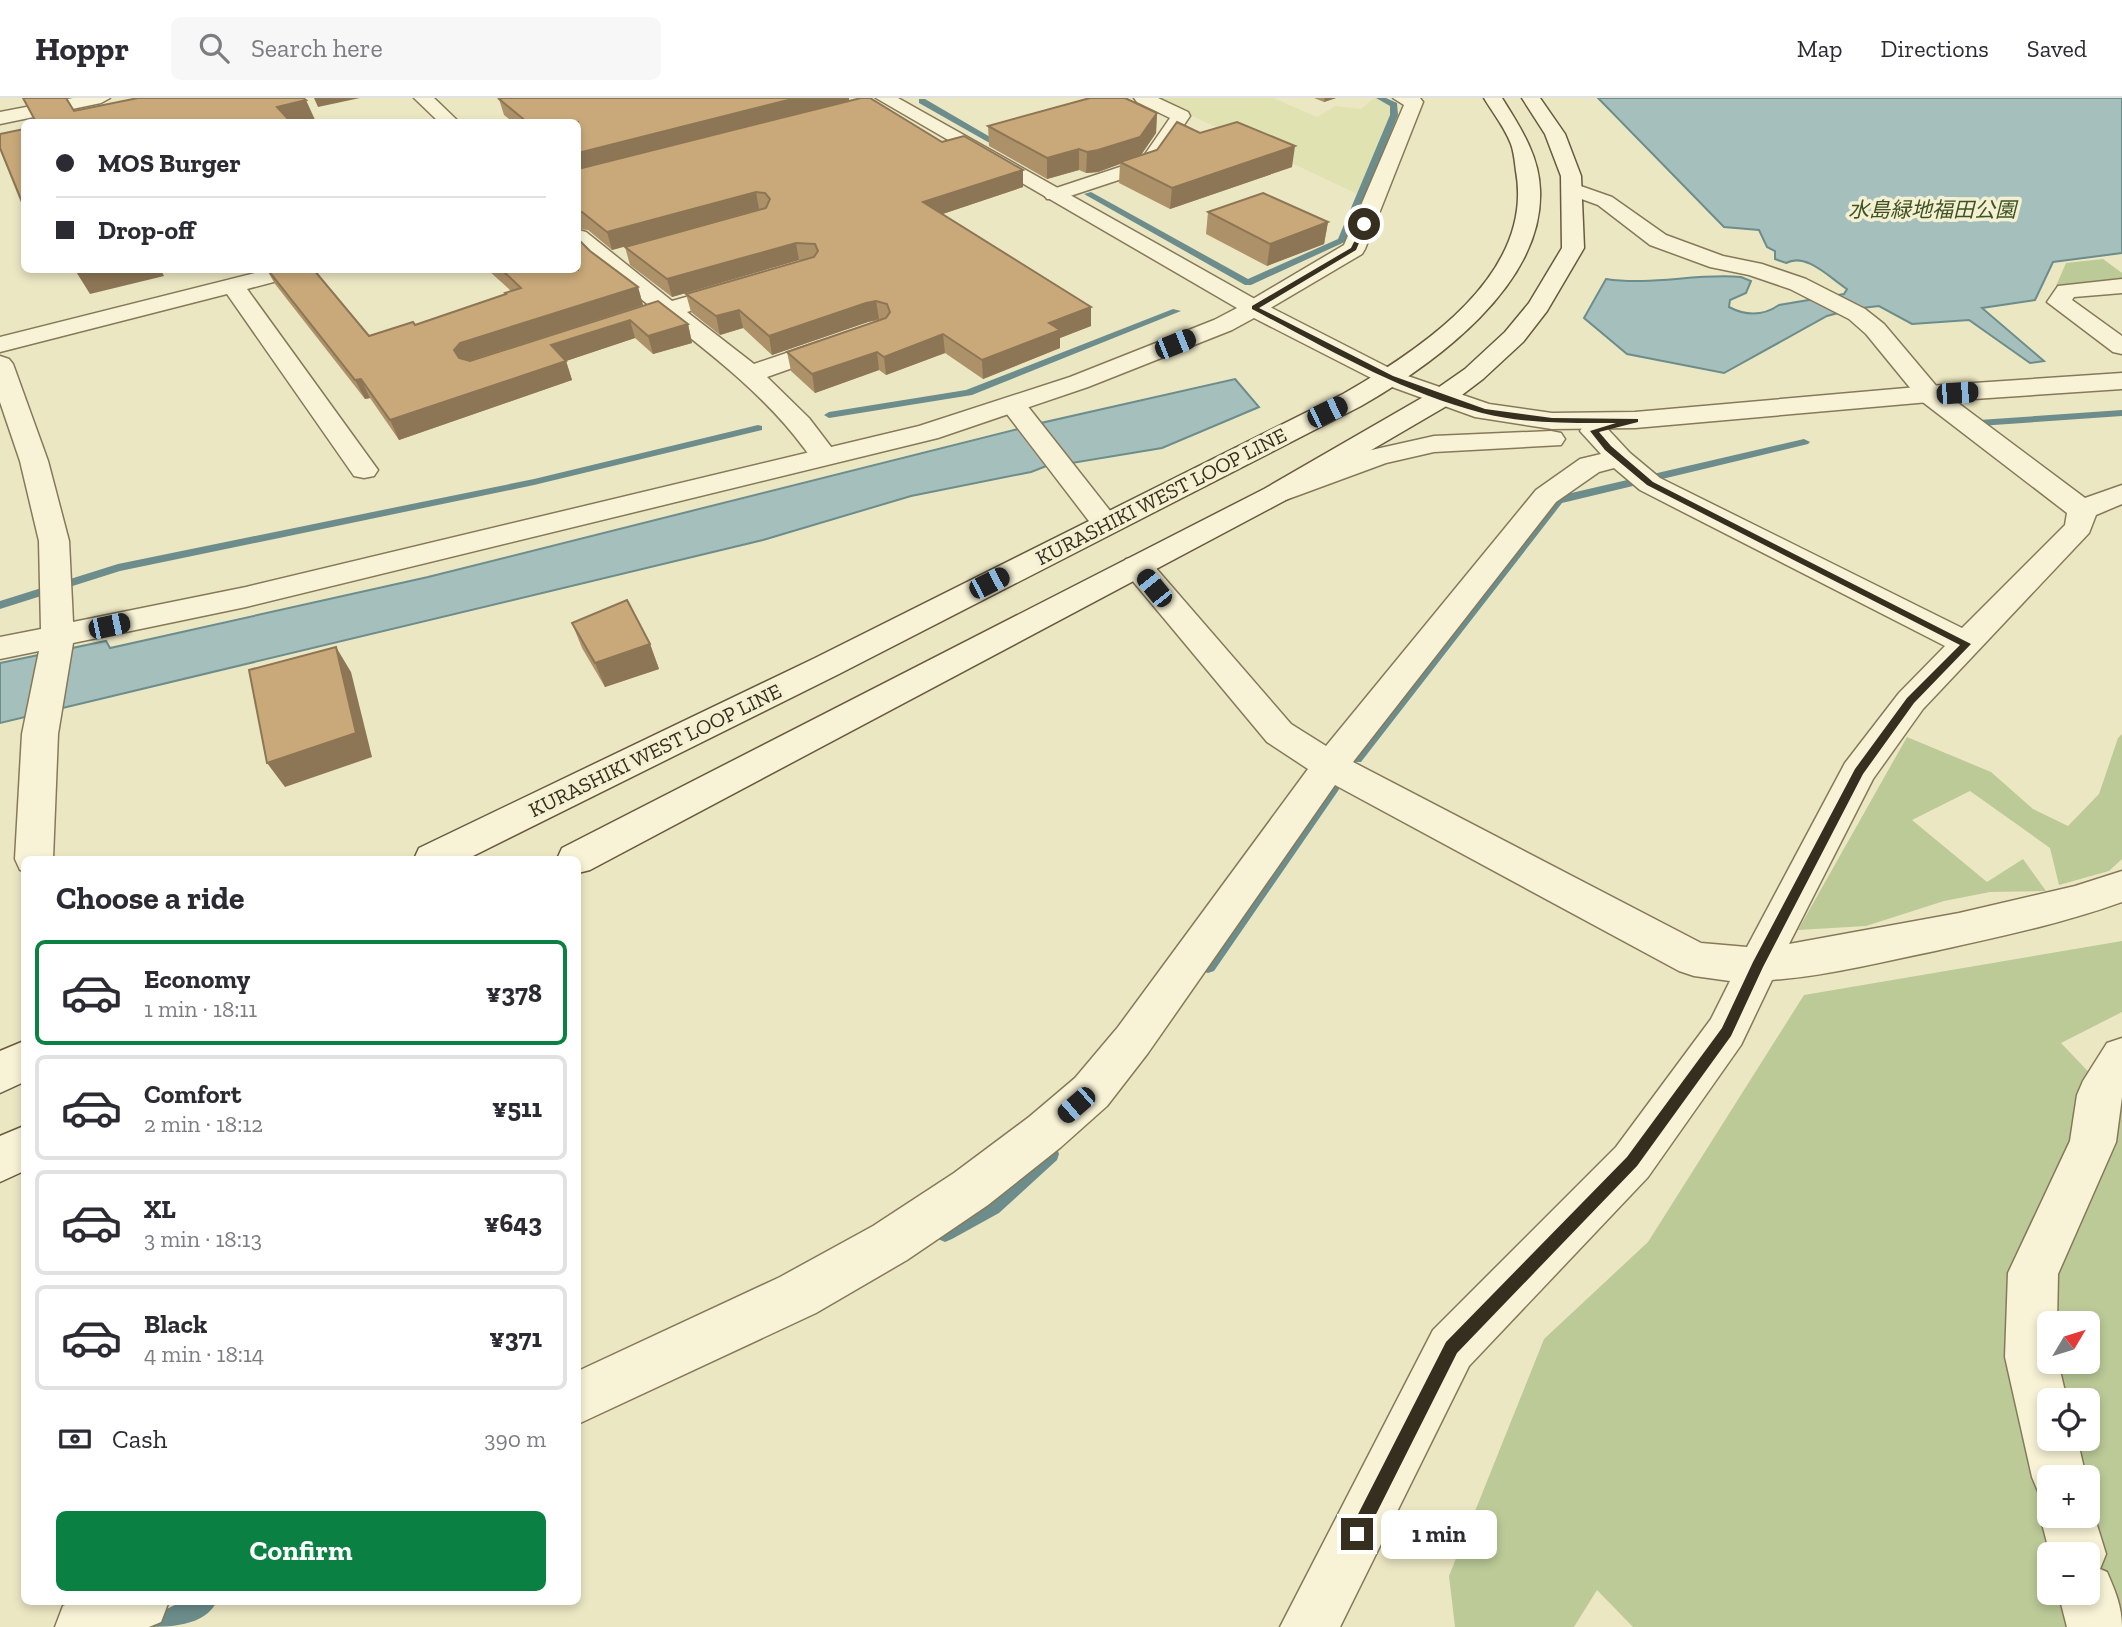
<!DOCTYPE html>
<html lang="en">
<head>
<meta charset="utf-8">
<style>
  :root { --surface:#fff; --page:#f7f7f7; --text:#2b2b33; --muted:#7c7c81; --line:#e1e1e2; --accent:#0b8043 }
  body { margin:0; font-family:"Zilla Slab","Noto Sans JP",serif; background:var(--page); color:var(--text); height:100vh; display:flex; flex-direction:column; font-size:26px; white-space:nowrap }
  * { box-sizing:border-box; margin:0 }
  p { font-size:23px; color:var(--muted) }
  .icon { flex:none; width:38px; height:38px; fill:none; stroke:currentColor; stroke-width:2; stroke-linecap:round; stroke-linejoin:round }
  .map { position:relative; flex:1; overflow:hidden }
  .sheet { position:absolute; left:21px; top:758px; width:560px; height:749px; display:flex; flex-direction:column; background:var(--surface); border-radius:10px; box-shadow:0 4px 10px #0003 }
  .sheet>* { flex:none }
  .guide { position:absolute; left:21px; top:21px; width:560px; height:154px; border-radius:10px; box-shadow:0 4px 10px #0003; display:grid; align-content:center; height:154px; padding:0 35px; background:var(--surface) }
  .needle { width:46px; rotate:52deg }
  .tools { position:absolute; left:2037px; top:1213px; display:grid; gap:14px }
  .tools a { display:grid; place-items:center; width:63px; height:63px; border-radius:10px; background:var(--surface); box-shadow:0 4px 10px #0003; font-size:35px }
  .end { position:absolute; width:32px; height:32px; margin:-16px; border:9px solid #362e1e; background:#fff; box-shadow:0 0 0 4px #fff }
  .from { border-radius:50% }
  .bubble { position:absolute; height:49px; border-radius:10px; background:var(--surface); box-shadow:0 4px 10px #0003; font-size:23px; font-weight:800; line-height:49px; text-align:center }
  .car { position:absolute; width:21px; height:42px; margin:-21px -10px; border-radius:9px; box-shadow:0 0 5px 2px #0007; background:linear-gradient(#222 24%,#8ab4d8 0 40%,#222 0 76%,#8ab4d8 0 86%,#222 0) }
  .guide b { display:flex; align-items:center; gap:24px; height:66px; font-size:26px }
  .guide b+b { border-top:2px solid var(--line) }
  .guide i { width:18px; height:18px; background:var(--text) }
  ul { padding:0; list-style:none }
  li { display:flex; align-items:center; gap:21px; height:105px; margin:0 14px 10px; padding:0 21px; border:4px solid var(--line); border-radius:10px }
  li div { flex:1 }
  li b { display:block; font-size:26px }
  li em { font-style:normal; font-weight:800 }
  li.selected { border-color:var(--accent) }
  li>.icon { width:63px; height:63px; stroke-width:1.5 }
  h2 { padding:0 35px; font-size:32px; line-height:84px }
  .pay { display:flex; align-items:center; gap:18px; height:77px; padding:0 35px; font-size:26px }
  .pay p { margin-inline-start:auto }
  .action { display:flex; gap:14px; margin-top:auto; padding:14px 35px }
  .action a { flex:1; height:80px; border-radius:10px; background:var(--accent); color:#fff; font-size:28px; font-weight:800; line-height:80px; text-align:center }
  header { display:flex; align-items:center; gap:42px; box-sizing:border-box; height:98px; padding:0 35px; background:var(--surface); border-bottom:2px solid var(--line) }
  header strong { font-size:33px }
  nav { display:flex; gap:38px; margin-inline-start:auto; font-size:24px }
  .search { width:490px; height:63px; background:var(--page); display:flex; align-items:center; gap:18px; box-sizing:border-box; padding:0 24px; border-radius:10px; color:var(--muted); font-size:26px }
  .map>svg:first-child { display:block }
  .farmland { fill:#e1e2b1 }
  .green { fill:#bbca97; fill-rule:evenodd }
  .water { fill:#a5bfbc; stroke:#6c8d8b; stroke-width:2 }
  .lines { fill:none; stroke-linecap:round; stroke-linejoin:round }
  .stream { fill:#6c8d8b; fill-rule:evenodd }
  .minor-casing { stroke:#86795a; stroke-width:3 }
  .tertiary-casing { stroke:#86795a; stroke-width:3 }
  .secondary-casing { stroke:#685a3e; stroke-width:3 }
  .minor { fill:#f8f3d6; fill-rule:evenodd }
  .tertiary { fill:#f8f3d6; fill-rule:evenodd }
  .secondary { fill:#f8f3d6; fill-rule:evenodd }
  .wall { fill:#ad9169 }
  .shaded-wall { fill:#8d7655 }
  .building { fill:#c9a97a; stroke:#8d7655; stroke-width:2 }
  .route { fill:#362e1e }
  .labels { text-anchor:middle; dominant-baseline:central; stroke-width:7; stroke-linejoin:round; paint-order:stroke }
  .far-park-label { font-size:21px; font-style:italic; fill:#3f5225; stroke:#f4f0d2 }
  .far-street-label { font-size:21px; fill:#362e1e; stroke:#f4f0d2 }
</style>
</head>
<body>
<header>
<strong>Hoppr</strong>
<div class="search"><svg class="icon" aria-label="search" viewBox="0 0 24 24"><circle cx="10" cy="10" r="6"/><path d="M15 15l6 6"/></svg>Search here</div>
<nav><a>Map</a><a>Directions</a><a>Saved</a></nav>
</header>
<div class="map">
<svg width="2122" height="1529" viewBox="0 0 2122 1529">
  <rect width="100%" height="100%" fill="#ece7c3"/>
  <polygon class="farmland" points="1154,0 1273,0 1317,19 1335,8 1361,11 1374,0 1389,5 1392,15 1357,96"/>
  <g class="green">
    <polygon points="2103,161 2122,175 2122,182 2056,188 2066,165"/>
    <polygon points="2122,636 2122,761 2109,773 2059,787 2050,750 1970,693 1912,722 1987,784 2023,761 2046,793 1990,794 1944,803 1866,828 1798,832 1907,639 1991,674 2033,711 2068,728 2099,696 2118,640"/>
    <path d="M2122,843v71l-61,31 61,64v520h-489l-36,-37 -23,37h-119l-6,-51 95,-237 104,-97 156,-247zM2049,1225h39v39h-39zM2049,1302h39v38h-39zM2049,1379h39v39h-39zM2049,1456h39v38h-39z"/>
  </g>
  <g class="water">
    <path d="M1598,0h524v155l-69,9 -18,38 -53,8 62,53 -14,2 -61,-43 -57,4 -33,-18 -26,3 -26,7 -103,57 -97,-19 -43,-36 22,-39c45,7 90,-6 135,-2l10,4 -5,12 -16,7 -1,7c17,9 34,9 50,-2l65,-11 3,-5c-17,-11 -41,-37 -61,-26l-11,-4v-8l-8,-4 -8,-17 -35,-3z"/>
    <polygon points="1235,281 1259,309 1162,350 1072,365 1041,325"/>
    <polygon points="1018,331 1049,367 1031,374 911,398 763,442 0,625 0,565 106,543 110,550 428,479"/>
  </g>
  <g class="lines">
    <g class="stream">
      <polygon points="1376,0 1386,0 1397,5 1398,17 1347,143 1251,187 1245,187 1084,96 1091,94 1248,181 1338,141 1390,17 1390,8"/>
      <polygon points="919,1 925,1 1009,50 1002,52 919,5"/>
      <polygon points="1173,211 1181,213 972,297 829,320 824,317 829,314 966,292"/>
      <polygon points="2122,312 2122,318 1979,328 1974,325 1979,322"/>
      <polygon points="758,327 762,328 762,332 534,387 120,473 0,511 0,503 118,466 534,381"/>
      <polygon points="1804,341 1810,344 1808,346 1562,405 1361,664 1351,664 1349,660 1351,656 1554,399"/>
      <polygon points="1333,683 1338,685 1340,689 1338,693 1214,873 1208,875 1202,873 1200,868 1202,863 1247,802 1328,685"/>
      <polygon points="1050,1047 1057,1050 1059,1056 1057,1062 999,1115 952,1141 945,1144 938,1141 935,1134 938,1127 985,1101 1043,1050"/>
      <path d="M183,1503h34c-12,26 -49,26 -75,26l4,-8z"/>
    </g>
    <g class="minor-casing">
      <g id="minor">
        <polygon points="414,0 434,0 459,24 439,24"/>
        <polygon points="1134,0 1158,0 1188,14 1190,18 1155,70 1061,101 1047,101 1044,97 1047,93 1141,62 1170,20 1137,4"/>
        <polygon points="1393,0 1420,0 1423,4 1365,151 1362,156 1262,215 1246,215 1242,210 1246,205 1344,147 1404,7"/>
        <path d="M1572,85l40,14 54,38 57,21 39,8 44,15 59,30 19,15 54,64 147,110 37,-13v19l-26,11 -7,18 -166,176 -50,70 -84,165 170,-31 116,-27 47,-15v31c-61,22 -124,35 -187,49 -54,11 -108,25 -163,29l-31,65 -93,132 -179,189 -129,261h-60l153,-297 183,-183 95,-128 19,-38 -36,-5 -15,-5 -344,-186 -187,268 -41,53 -46,41 -73,58 -81,55 -91,53 -238,111v-53l202,-94 93,-51 81,-53 75,-56 46,-39 43,-51 190,-258 -41,-27 -141,-169 -4,-7 4,-7 11,-2 11,2 143,165 35,22 210,-256 44,-31 21,-5 -21,-23 4,-6 10,-2 10,2 26,28 30,25 302,150 103,-103 2,-12 -147,-113 -54,-66 -17,-15 -59,-30 -41,-14 -39,-8 -60,-22 -52,-40 -33,-12 -3,-4 3,-4zM1614,370l26,22 305,156 -46,47 -54,70 -98,184 -46,-4 -348,-181 203,-260 43,-30z"/>
        <path d="M578,132l8,2 86,69 67,-19 8,2 4,5 -4,5 -60,18 67,52 74,-25 9,-2 9,2 3,5 -3,5 -79,28 42,41 29,38 -4,6c-17,4 -21,-2 -30,-14 -39,-52 -89,-91 -139,-130l-46,13 -9,-2 -3,-5 3,-5 41,-12 -73,-59z"/>
        <polygon points="267,172 303,172 300,177 247,191 378,372 374,378 364,380 354,378 227,196 0,254 0,239"/>
        <polygon points="2122,181 2122,195 2074,199 2072,202 2122,238 2122,256 2113,254 2047,204 2058,188"/>
        <polygon points="1013,299 1022,301 1115,419 1120,425 1115,431 1105,434 1095,431 1000,307 1004,301"/>
        <path d="M2122,940v59l-6,45 -58,132 -1,49h-8v39h9l9,38h-18v38h28l9,39h-37v39h39v-20l18,58 -6,15 7,3c8,18 15,35 15,55h-55l-9,-35h30v-38h-38l-10,-38 7,-17 -7,-3 -8,-19 -27,-120 3,-84 62,-132 7,-46 6,-14 24,-38z"/>
        <polygon points="74,1503 169,1503 161,1524 149,1529 55,1529 63,1508"/>
      </g>
    </g>
    <g class="tertiary-casing">
      <g id="tertiary">
        <polygon points="73,0 110,0 101,5 0,26 0,14"/>
        <polygon points="876,0 898,0 1262,205 1399,275 1489,306 1552,315 1635,314 1929,288 2122,275 2122,291 1929,304 1635,330 1552,331 1475,319 1381,285 1254,220 1232,232 1088,289 938,340 246,509 73,545 58,636 53,761 24,761 24,773 20,772 15,761 22,636 39,553 0,561 0,539 41,531 39,443 20,363 0,304 0,258 9,261 13,266 48,363 69,443 73,524 246,489 919,328 1070,279 1214,222 1237,210"/>
        <polygon points="1551,333 1561,335 1565,341 1561,347 1434,354 1386,365 1280,404 1270,401 1266,395 1270,389 1367,353 1434,338"/>
      </g>
    </g>
    <g class="secondary-casing">
      <g id="secondary">
        <path d="M1484,0h18c18,29 37,57 38,92 4,95 -106,174 -179,216l-522,268 -372,185h-53l5,-11 396,-190 528,-264c77,-44 192,-119 173,-223 -1,-8 -2,-19 -5,-27 -6,-16 -18,-31 -27,-46z"/>
        <polygon points="1522,0 1540,0 1565,36 1581,78 1584,150 1547,213 1523,244 1483,281 1450,306 1284,403 590,772 578,775 578,761 557,761 562,750 1264,391 1432,294 1465,271 1505,234 1529,205 1562,150 1561,78 1545,36"/>
        <polygon points="24,943 24,984 0,995 0,953"/>
        <polygon points="24,1028 24,1073 0,1084 0,1038"/>
      </g>
    </g>
    <use href="#minor" class="minor"/>
    <use href="#tertiary" class="tertiary"/>
    <use href="#secondary" class="secondary"/>
  </g>
  <g class="wall">
    <polygon points="849,0 849,3 942,44 1023,72 1023,89 942,116 1091,228 1060,240 1060,250 983,281 945,255 886,277 879,272 815,295 791,273 787,254 880,222 868,224 772,257 743,230 720,237 691,214 686,196 803,163 799,162 672,199 630,167 625,149 760,112 612,152 588,132 578,131 578,24 513,24 504,17 499,1"/>
    <polygon points="1314,0 1336,0 1324,4"/>
    <polygon points="1157,15 1156,35 1141,57 1200,35 1292,69 1170,111 1119,85 1120,66 1098,74 1086,75 1079,72 1047,81 989,48 988,28"/>
    <polygon points="1208,114 1328,124 1324,146 1267,168 1206,136"/>
    <polygon points="590,153 638,189 643,207 470,263 658,203 688,226 692,245 653,256 635,240 566,263 572,282 399,342 370,300 365,301 275,186 267,172 314,172 369,238 415,227 505,197 505,195 511,193 488,172 578,172"/>
    <polygon points="572,525 650,546 659,571 605,589 582,550"/>
  </g>
  <g class="shaded-wall">
    <polygon points="314,0 360,0 318,9"/>
    <polygon points="796,0 849,0 849,3 578,73 578,55"/>
    <polygon points="1325,0 1336,0 1324,4"/>
    <polygon points="306,2 316,24 284,24 277,9"/>
    <polygon points="1157,15 1156,35 1139,60 1120,64 1120,66 1098,74 1086,75 1087,54"/>
    <polygon points="1295,48 1292,69 1170,111 1172,90"/>
    <polygon points="1079,51 1079,72 1047,81 1047,60"/>
    <polygon points="1023,72 1023,89 925,122 923,104"/>
    <polygon points="756,94 759,111 612,152 607,134"/>
    <polygon points="1328,124 1324,146 1267,168 1270,146"/>
    <polygon points="796,145 799,162 672,199 667,181"/>
    <polygon points="75,172 161,172 164,178 90,196"/>
    <polygon points="638,189 643,207 467,263 461,271 454,252 460,245"/>
    <polygon points="876,203 879,221 868,224 772,257 769,238 866,205"/>
    <polygon points="1091,209 1091,228 1060,240 1060,250 983,281 982,262 1049,225"/>
    <polygon points="739,212 743,230 720,237 716,218"/>
    <polygon points="630,222 635,240 566,263 572,282 399,342 390,322 551,247"/>
    <polygon points="688,226 692,245 653,256 648,238"/>
    <polygon points="943,236 945,255 886,277 884,259"/>
    <polygon points="877,254 879,272 815,295 812,276"/>
    <polygon points="361,281 370,300 365,301 355,282"/>
    <polygon points="650,546 659,571 605,589 595,565"/>
    <polygon points="336,549 351,574 372,659 285,689 267,665"/>
  </g>
  <g class="building">
    <polygon points="23,0 66,0 74,13 138,0 303,0 306,2 277,9 291,24 36,24"/>
    <polygon points="503,0 796,0 578,55 578,24 526,24 527,24 499,1"/>
    <polygon points="861,0 870,0 942,44 964,38 1023,72 923,104 1091,209 1049,225 1060,232 982,262 943,236 884,259 877,254 812,276 787,254 886,220 890,214 887,206 876,203 866,205 769,238 739,212 716,218 686,196 814,159 818,153 815,146 796,145 667,181 625,149 766,110 770,101 765,95 756,94 607,134 582,114 578,114 578,71"/>
    <polygon points="1090,0 1125,0 1157,15 1140,39 1098,52 1087,54 1079,51 1047,60 988,28"/>
    <polygon points="1177,24 1200,35 1237,24 1295,48 1172,90 1120,64 1157,52"/>
    <polygon points="24,31 24,109 0,50 0,36"/>
    <polygon points="1263,95 1328,124 1270,146 1208,114"/>
    <polygon points="578,141 590,153 638,189 460,245 454,252 459,260 470,263 658,203 688,226 648,238 630,222 551,247 566,263 390,322 361,281 355,282 268,172 314,172 369,238 413,224 415,227 506,196 505,195 521,190 502,172 578,172"/>
    <polygon points="627,502 650,546 595,565 572,525"/>
    <polygon points="336,549 356,635 267,665 249,572"/>
  </g>
  <path class="route" d="M1364,124l3,2 -11,26 -97,58 134,68 92,33 67,9 86,1v3l-39,10 12,14 42,36 318,162 -57,59 -51,71 -100,193 -32,69 -94,130 -180,187 -94,187 -6,2 -6,-2 -3,-6 3,-6 95,-186 181,-185 95,-129 31,-66 102,-193 52,-71 53,-53 -313,-160 -42,-35 -15,-19 26,-8c-44,0 -90,1 -134,-10 -81,-21 -156,-65 -230,-104v-3l99,-58z"/>
  <g class="labels">
    <g class="far-park-label">
      <text x="1932" y="111">水島緑地福田公園</text>
    </g>
    <g class="far-street-label">
      <text transform="translate(1161 398) rotate(-27)">KURASHIKI WEST LOOP LINE</text>
      <text transform="translate(655 652) rotate(-26)">KURASHIKI WEST LOOP LINE</text>
    </g>
  </g>
</svg>
<div class="tools">
<a><svg class="needle" viewBox="-14 -14 28 28"><path d="M0-13l5 13h-10z" fill="#e53935"/><path d="M0 13l5-13h-10z" fill="#7c7c81"/></svg></a>
<a><svg class="icon" aria-label="locate" viewBox="0 0 24 24"><circle cx="12" cy="12" r="6"/><path d="M12 2v4M12 18v4M2 12h4M18 12h4"/></svg></a>
<a>+</a>
<a>−</a>
</div>
<i class="end from" style="left:1364px;top:126px"></i>
<i class="end" style="left:1357px;top:1436px"></i>
<div class="bubble" style="left:1381px;top:1412px;width:116px">1 min</div>
<i class="car" style="left:1175px;top:246px;rotate:68deg"></i>
<i class="car" style="left:1957px;top:295px;rotate:86deg"></i>
<i class="car" style="left:1327px;top:314px;rotate:64deg"></i>
<i class="car" style="left:989px;top:485px;rotate:63deg"></i>
<i class="car" style="left:1154px;top:490px;rotate:321deg"></i>
<i class="car" style="left:109px;top:528px;rotate:78deg"></i>
<i class="car" style="left:1076px;top:1007px;rotate:229deg"></i>
<div class="guide">
<b><i class="from"></i>MOS Burger</b>
<b><i></i>Drop-off</b>
</div>
<section class="sheet">
<h2>Choose a ride</h2>
<ul>
<li class="selected"><svg class="icon" aria-label="car" viewBox="0 0 24 24"><path d="M5 17H2v-5l4-1 3-4h7l3 4 3 1v5h-3M9 17h6M6 11h13"/><circle cx="7" cy="17" r="2"/><circle cx="17" cy="17" r="2"/></svg><div><b>Economy</b><p>1 min · 18:11</p></div><em>¥378</em></li>
<li><svg class="icon" aria-label="car" viewBox="0 0 24 24"><path d="M5 17H2v-5l4-1 3-4h7l3 4 3 1v5h-3M9 17h6M6 11h13"/><circle cx="7" cy="17" r="2"/><circle cx="17" cy="17" r="2"/></svg><div><b>Comfort</b><p>2 min · 18:12</p></div><em>¥511</em></li>
<li><svg class="icon" aria-label="car" viewBox="0 0 24 24"><path d="M5 17H2v-5l4-1 3-4h7l3 4 3 1v5h-3M9 17h6M6 11h13"/><circle cx="7" cy="17" r="2"/><circle cx="17" cy="17" r="2"/></svg><div><b>XL</b><p>3 min · 18:13</p></div><em>¥643</em></li>
<li><svg class="icon" aria-label="car" viewBox="0 0 24 24"><path d="M5 17H2v-5l4-1 3-4h7l3 4 3 1v5h-3M9 17h6M6 11h13"/><circle cx="7" cy="17" r="2"/><circle cx="17" cy="17" r="2"/></svg><div><b>Black</b><p>4 min · 18:14</p></div><em>¥371</em></li>
</ul>
<div class="pay"><svg class="icon" aria-label="cash" viewBox="0 0 24 24"><path d="M3 7h18v10H3z"/><circle cx="12" cy="12" r="2"/></svg>Cash<p>390 m</p></div>
<div class="action"><a>Confirm</a></div>
</section>
</div>
</body>
</html>
